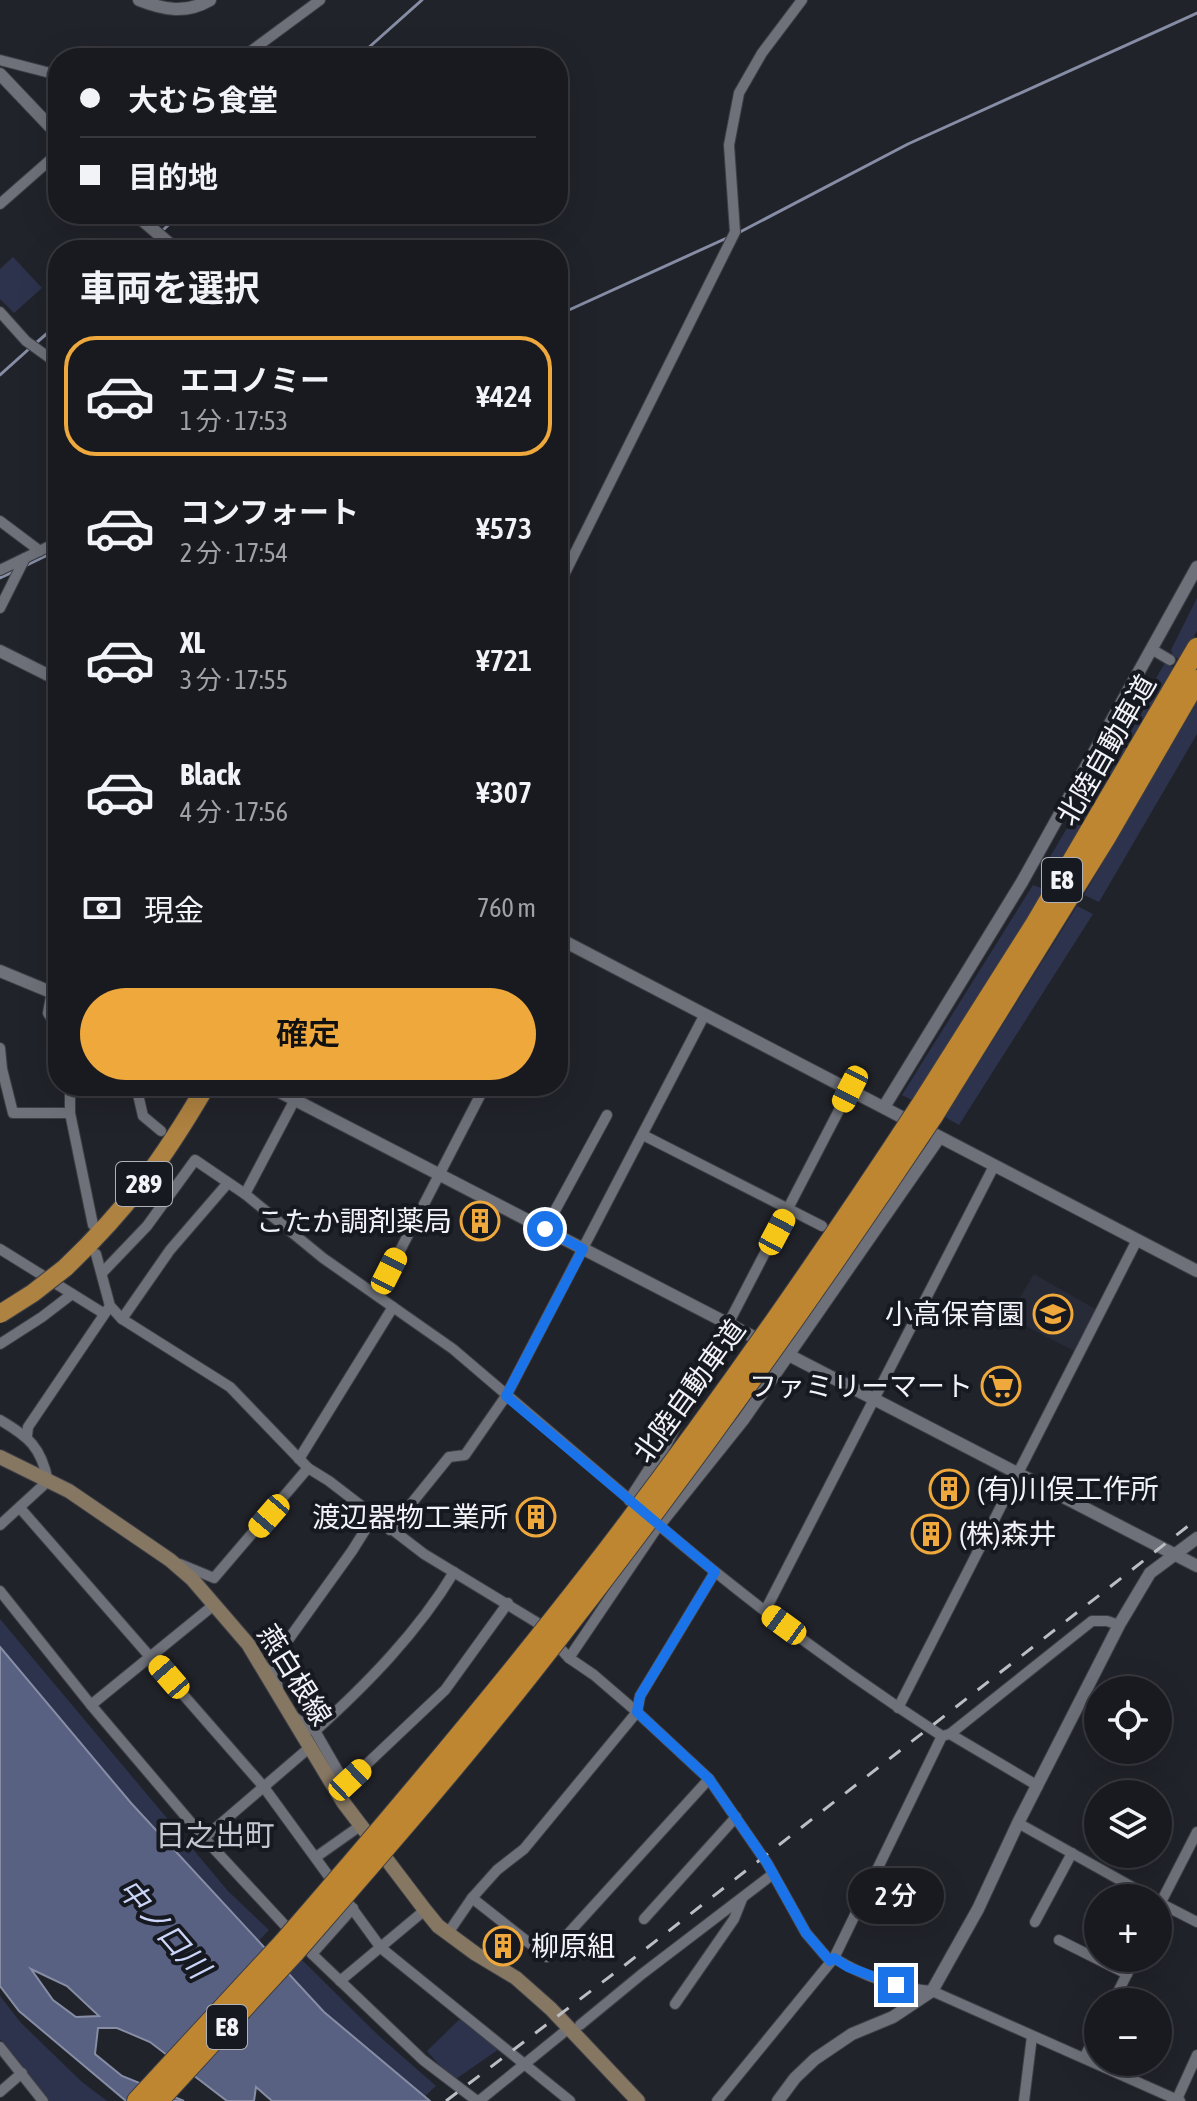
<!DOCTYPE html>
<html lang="ja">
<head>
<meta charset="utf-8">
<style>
  :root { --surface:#191a20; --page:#26272d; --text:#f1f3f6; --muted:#9fa1a5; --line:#37383e; --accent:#eea83c }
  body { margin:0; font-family:"Asap Condensed","Noto Sans JP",sans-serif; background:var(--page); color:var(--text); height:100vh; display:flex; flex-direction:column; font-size:30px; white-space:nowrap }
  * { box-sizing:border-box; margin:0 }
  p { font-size:26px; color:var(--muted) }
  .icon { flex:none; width:44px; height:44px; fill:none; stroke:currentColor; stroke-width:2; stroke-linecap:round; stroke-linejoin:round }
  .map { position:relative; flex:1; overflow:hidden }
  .details { position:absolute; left:48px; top:240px; width:520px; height:856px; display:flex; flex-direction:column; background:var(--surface); border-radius:32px; box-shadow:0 8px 32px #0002,0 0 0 2px var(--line) }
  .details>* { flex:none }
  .guide { position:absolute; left:48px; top:48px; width:520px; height:176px; border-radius:32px; box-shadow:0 8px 32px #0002,0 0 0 2px var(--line); display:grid; align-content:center; height:176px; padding:0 32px; background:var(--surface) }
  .tools { position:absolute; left:1084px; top:1676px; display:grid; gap:16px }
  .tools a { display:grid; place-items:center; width:88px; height:88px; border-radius:50%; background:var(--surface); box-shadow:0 8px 32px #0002,0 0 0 2px var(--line); font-size:40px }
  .end { position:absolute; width:36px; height:36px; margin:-18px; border:10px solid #1a73e8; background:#fff; box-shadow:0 0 0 4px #fff }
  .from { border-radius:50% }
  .bubble { position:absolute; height:56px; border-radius:28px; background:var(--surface); box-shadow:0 8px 32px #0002,0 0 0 2px var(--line); font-size:26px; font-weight:600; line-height:56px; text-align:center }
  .car { position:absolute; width:24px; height:48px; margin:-24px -12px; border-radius:10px; box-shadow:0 0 6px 2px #0007; background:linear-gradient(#f5c518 24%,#345 0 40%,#f5c518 0 76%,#345 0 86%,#f5c518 0) }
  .guide b { display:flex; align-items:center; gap:28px; height:76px; font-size:30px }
  .guide b+b { border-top:2px solid var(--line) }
  .guide i { width:20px; height:20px; background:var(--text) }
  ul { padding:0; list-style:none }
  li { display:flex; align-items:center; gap:24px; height:120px; margin:0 16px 12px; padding:0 16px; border:4px solid transparent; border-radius:32px }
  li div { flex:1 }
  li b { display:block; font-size:30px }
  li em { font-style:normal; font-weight:600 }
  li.current { border-color:var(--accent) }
  li>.icon { width:72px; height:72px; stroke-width:1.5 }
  h2 { padding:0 32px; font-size:36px; line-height:96px }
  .pay { display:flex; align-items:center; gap:20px; height:88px; padding:0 32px; font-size:30px }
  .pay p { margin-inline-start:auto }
  .action { display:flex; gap:16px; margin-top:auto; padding:16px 32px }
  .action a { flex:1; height:92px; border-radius:48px; background:var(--accent); color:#111; font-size:32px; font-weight:600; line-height:92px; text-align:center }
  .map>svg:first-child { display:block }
  .built { fill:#272a37 }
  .green { fill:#2d334d }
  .water { fill:#586182; stroke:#868da5; stroke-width:2; fill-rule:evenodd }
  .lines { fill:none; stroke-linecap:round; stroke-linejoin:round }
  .stream { stroke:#868da5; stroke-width:3 }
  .minor-casing { stroke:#3d3f45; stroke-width:12 }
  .tertiary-casing { stroke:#3d3f45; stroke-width:14 }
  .secondary-casing { stroke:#3d3f45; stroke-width:16 }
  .trunk-casing { stroke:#3d3f45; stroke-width:20 }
  .motorway-casing { stroke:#3d3f45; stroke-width:22 }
  .minor { stroke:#6e7179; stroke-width:10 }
  .tertiary { stroke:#6e7179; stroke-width:12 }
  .secondary { stroke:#867763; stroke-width:14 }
  .trunk { stroke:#ae8240; stroke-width:18 }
  .motorway { stroke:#be8631; stroke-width:20 }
  .rail { stroke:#bdbec4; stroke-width:3; stroke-dasharray:14 14; stroke-linecap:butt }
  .trunk-bridge-casing { stroke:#3d3f45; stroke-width:20; stroke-linecap:butt }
  .motorway-bridge-casing { stroke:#3d3f45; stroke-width:22; stroke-linecap:butt }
  .trunk-bridge { stroke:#ae8240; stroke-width:18 }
  .motorway-bridge { stroke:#be8631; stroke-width:20 }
  .route { stroke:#1a73e8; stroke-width:10 }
  .labels { text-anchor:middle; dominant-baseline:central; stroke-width:8; stroke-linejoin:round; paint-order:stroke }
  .shield { fill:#171920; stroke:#b0b2b7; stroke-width:2 }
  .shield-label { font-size:26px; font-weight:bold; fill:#f2f3f8 }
  .street-label { font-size:28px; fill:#f2f3f8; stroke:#171920 }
  .poi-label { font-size:28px; fill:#f2f3f8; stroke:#171920; text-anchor:end }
  .neighbourhood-label { font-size:30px; fill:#c3c6d0; stroke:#171920 }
  .water-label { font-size:30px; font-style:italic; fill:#cad5f8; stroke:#171920 }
</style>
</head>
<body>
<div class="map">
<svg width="1197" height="2101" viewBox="0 0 1197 2101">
  <rect width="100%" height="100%" fill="#21232a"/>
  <polygon class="built" points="1034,1274 1099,1311 1076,1352 1008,1317"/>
  <g class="green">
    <polygon points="13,257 42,288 14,313 0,299 0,269"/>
    <polygon points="1197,598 1197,631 1180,660 1173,656 1171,650"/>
    <polygon points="1165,663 1175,668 1053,878 1041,872"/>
    <polygon points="1197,702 1197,734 1099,902 1084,895"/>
    <polygon points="1033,885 1046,890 914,1101 902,1095"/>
    <polygon points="1077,906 1093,914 959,1125 945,1117"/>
    <polygon points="0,1619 228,1891 269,1930 253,1947 0,1654"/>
    <polygon points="301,1959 379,2036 436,2086 420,2101 284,1978"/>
    <polygon points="0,1996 21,2023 82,2082 107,2101 48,2101 0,2039"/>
    <polygon points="461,2018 499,2049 453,2081 427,2051"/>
  </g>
  <path class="water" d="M0,1647l131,156 193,209 106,89h-158l-16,-14 -2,14h-27l-77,-59 -33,-14h-19l-3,26 27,22 62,25h-58l-107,-90 -19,-25zM31,1969l36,17 32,30 -23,1 -23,-17z"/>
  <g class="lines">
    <g class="stream">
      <polyline points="357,58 422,0"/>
      <polyline points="162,231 180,214"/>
      <polyline points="740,232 908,144 1197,13"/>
      <polyline points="141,250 156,236"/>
      <polyline points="558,315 729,237"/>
      <polyline points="36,343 58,324"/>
      <polyline points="0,375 30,348"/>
      <polyline points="25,566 58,550"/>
      <polyline points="0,578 15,571"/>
    </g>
    <g class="minor-casing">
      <g id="minor">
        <polyline points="229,58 251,51 320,0"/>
        <polyline points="0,60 58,75"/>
        <polyline points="0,204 58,153"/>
        <polyline points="0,312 26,341 58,364"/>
        <polyline points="0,521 40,551"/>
        <polyline points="0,570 58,542"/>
        <polyline points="558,587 735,232 729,145 739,93 762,53 802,0"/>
        <polyline points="0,608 25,558"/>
        <polyline points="1153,650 1170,660"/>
        <polyline points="58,848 58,879"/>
        <polyline points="58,958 48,1013 58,1029"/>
        <polyline points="0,1048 2,1069 13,1113 70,1113"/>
        <polyline points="70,1086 70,1113 93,1225"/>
        <polyline points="136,1086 143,1116 161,1131"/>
        <polyline points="643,1135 822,1226"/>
        <polyline points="245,1194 302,1086"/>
        <polyline points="545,1229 607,1115"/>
        <polyline points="0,1249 103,1313"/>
        <polyline points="96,1254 110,1306 122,1319 230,1387 308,1468 329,1481 424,1554 536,1622 569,1658 594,1675 637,1712 709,1779 767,1863 806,1933 830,1961"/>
        <polyline points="102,1273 147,1226 195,1160 245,1194 323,1258 453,1349 636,1505"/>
        <polyline points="377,1295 485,1086"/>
        <polyline points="122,1319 170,1250 227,1184"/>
        <polyline points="728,1324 850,1089"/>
        <polyline points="0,1344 42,1317 72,1294"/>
        <path d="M0,1420c29,17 41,27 48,61l-48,44"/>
        <polyline points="27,1436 28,1427 110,1306"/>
        <polyline points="299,1459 393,1307"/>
        <polyline points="20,1508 263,1786 381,1948 570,2101"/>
        <path d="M654,1521c91,78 187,150 288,215l8,-2 88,52"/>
        <polyline points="390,1530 449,1457 465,1455 506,1396 705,1014"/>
        <polyline points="180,1564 214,1578 308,1468"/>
        <polyline points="0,1591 91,1705 215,1604"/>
        <polyline points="765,1611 994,1166"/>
        <polyline points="569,1658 659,1525"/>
        <polyline points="278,1689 273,1661 352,1551 374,1516"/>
        <polyline points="91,1705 204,1838 309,1748"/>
        <polyline points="898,1708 1137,1240"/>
        <path d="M294,1717l21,14c52,-47 103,-99 139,-159"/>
        <polyline points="315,1731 345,1783 350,1780 445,1690 508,1603"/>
        <polyline points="950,1734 1092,1621 1107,1621 1119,1625"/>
        <polyline points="1018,1823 1152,1898"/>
        <polyline points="204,1838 292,1933"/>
        <polyline points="316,1857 360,1826"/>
        <polyline points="472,1898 547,1957 709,1779"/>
        <polyline points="1158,1902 1197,1922"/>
        <polyline points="1158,1908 1197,1832"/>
        <polyline points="644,1919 736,1817"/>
        <polyline points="1035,1922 1072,1853"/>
        <polyline points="448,1933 472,1898 497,1870 524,1849 637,1712 640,1696 715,1572"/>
        <polyline points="1059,1940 1127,1974"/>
        <polyline points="309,1950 312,1954 353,1908"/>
        <polyline points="312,1954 423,2060 477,2101"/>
        <path d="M834,1958c29,18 64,30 98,33l248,110"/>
        <polyline points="340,1981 425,1910"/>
        <polyline points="1113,2002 1135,1958"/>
        <polyline points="675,2004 734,1919 742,1899"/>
        <polyline points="580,2025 642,1974 773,1874"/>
        <polyline points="0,2047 43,2101"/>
        <polyline points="1084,2058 1098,2031"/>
        <polyline points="0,2092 22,2073"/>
        <polyline points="1177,2099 1197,2055"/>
        <polyline points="479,2101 569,2028"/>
        <polyline points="717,2101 834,1958 942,1736"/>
        <polyline points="1024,2101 1032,2036"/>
      </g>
    </g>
    <g class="tertiary-casing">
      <g id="tertiary">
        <path d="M139,0c25,10 47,14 71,0"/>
        <polyline points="0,74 58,135"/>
        <polyline points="135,214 177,250"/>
        <polyline points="0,651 58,680"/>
        <polyline points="558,938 1197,1271"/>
        <polyline points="0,971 58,995"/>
        <polyline points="268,1086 1197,1566"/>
        <polyline points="884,1107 1022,882 1197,567"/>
        <polyline points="630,1500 663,1449 728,1324"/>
        <polyline points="659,1525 743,1420 939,1138"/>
        <polyline points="778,2101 795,2078 815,2059 852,2034 893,2017 932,1991 978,1909 1018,1823 1119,1625 1150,1573 1197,1538"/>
      </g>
    </g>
    <g class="secondary-casing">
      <polyline id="secondary" points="0,1457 69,1491 170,1560 192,1579 248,1644 343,1802 425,1910 438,1926 476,1954 516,1978 551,2009 638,2101"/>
    </g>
    <g class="trunk-casing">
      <path id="trunk" d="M65,1268c62,-59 98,-108 141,-182"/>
    </g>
    <g class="motorway-casing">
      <g id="motorway">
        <polyline points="919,1108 1036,923 1197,648"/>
        <polyline points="933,1116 1106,837 1197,680"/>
        <polyline points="137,2101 284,1942"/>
        <polyline points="158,2101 295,1952"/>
      </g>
    </g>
    <use href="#minor" class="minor"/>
    <use href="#tertiary" class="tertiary"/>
    <use href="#secondary" class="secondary"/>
    <use href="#trunk" class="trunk"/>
    <use href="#motorway" class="motorway"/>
    <polyline class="rail" points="446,2101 625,1965 1197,1519"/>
    <g class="trunk-bridge-casing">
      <polyline id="trunk-bridge" points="0,1314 33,1293 65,1268"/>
    </g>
    <g class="motorway-bridge-casing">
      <g id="motorway-bridge">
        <path d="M284,1942c105,-121 208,-243 306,-369 116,-150 225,-306 329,-465"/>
        <path d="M295,1952c79,-91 159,-182 234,-277 143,-181 277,-368 404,-559"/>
      </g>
    </g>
    <use href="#trunk-bridge" class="trunk-bridge"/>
    <use href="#motorway-bridge" class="motorway-bridge"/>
  </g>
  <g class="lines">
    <polyline class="route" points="545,1229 583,1249 506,1396 715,1572 640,1696 637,1712 709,1779 767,1863 806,1933 830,1961 834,1958 848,1967 896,1985"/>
  </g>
  <defs>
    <g id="building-ring" transform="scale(2)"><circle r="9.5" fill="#171920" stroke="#eea83c" stroke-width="1.5"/><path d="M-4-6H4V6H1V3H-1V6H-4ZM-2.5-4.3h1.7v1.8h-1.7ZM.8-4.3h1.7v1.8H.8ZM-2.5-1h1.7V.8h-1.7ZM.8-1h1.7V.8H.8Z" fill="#eea83c"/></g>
    <g id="school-ring" transform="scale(2)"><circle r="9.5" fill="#171920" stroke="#eea83c" stroke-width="1.5"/><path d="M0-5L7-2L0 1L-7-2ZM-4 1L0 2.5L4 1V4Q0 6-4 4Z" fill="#eea83c"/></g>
    <g id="supermarket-ring" transform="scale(2)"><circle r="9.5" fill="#171920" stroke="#eea83c" stroke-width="1.5"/><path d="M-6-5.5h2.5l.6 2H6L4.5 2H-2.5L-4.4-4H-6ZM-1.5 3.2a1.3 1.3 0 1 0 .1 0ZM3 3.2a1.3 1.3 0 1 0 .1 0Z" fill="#eea83c"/></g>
  </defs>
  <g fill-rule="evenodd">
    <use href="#building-ring" x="480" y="1221"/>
    <use href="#school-ring" x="1053" y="1314"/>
    <use href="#supermarket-ring" x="1001" y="1386"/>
    <use href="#building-ring" x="949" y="1489"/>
    <use href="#building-ring" x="536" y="1517"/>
    <use href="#building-ring" x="931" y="1534"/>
    <use href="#building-ring" x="503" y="1946"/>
  </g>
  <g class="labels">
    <g class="shield">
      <rect x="1042" y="858" width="40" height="44" rx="6"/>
      <rect x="116" y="1162" width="56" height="44" rx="6"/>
      <rect x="207" y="2005" width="40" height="44" rx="6"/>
    </g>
    <g class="shield-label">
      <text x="1062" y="880">E8</text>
      <text x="144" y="1184">289</text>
      <text x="227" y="2027">E8</text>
    </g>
    <g class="street-label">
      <text transform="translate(1106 750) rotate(-60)">北陸自動車道</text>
      <text transform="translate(689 1391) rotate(-54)">北陸自動車道</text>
      <text transform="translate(295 1675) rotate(58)">燕白根線</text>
    </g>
    <g class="poi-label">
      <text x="452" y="1221">こたか調剤薬局</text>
      <text x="1025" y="1314">小高保育園</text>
      <text x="973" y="1386">ファミリーマート</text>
      <text x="977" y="1489" text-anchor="start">(有)川俣工作所</text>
      <text x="508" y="1517">渡辺器物工業所</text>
      <text x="959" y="1534" text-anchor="start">(株)森井</text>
      <text x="531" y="1946" text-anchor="start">柳原組</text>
    </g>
    <g class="neighbourhood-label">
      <text x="215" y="1835">日之出町</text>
    </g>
    <g class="water-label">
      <text transform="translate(164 1928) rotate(49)">中ノ口川</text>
    </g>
  </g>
</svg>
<div class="tools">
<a><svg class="icon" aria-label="locate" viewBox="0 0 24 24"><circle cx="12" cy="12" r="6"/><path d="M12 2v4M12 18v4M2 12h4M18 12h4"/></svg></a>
<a><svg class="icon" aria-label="layers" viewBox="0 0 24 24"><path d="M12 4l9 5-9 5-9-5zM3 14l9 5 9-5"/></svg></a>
<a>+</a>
<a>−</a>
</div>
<i class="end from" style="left:545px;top:1229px"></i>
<i class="end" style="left:896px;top:1985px"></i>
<div class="bubble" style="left:848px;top:1868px;width:96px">2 分</div>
<i class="car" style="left:850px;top:1089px;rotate:207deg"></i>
<i class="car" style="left:777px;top:1232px;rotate:28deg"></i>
<i class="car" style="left:389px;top:1271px;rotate:27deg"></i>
<i class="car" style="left:269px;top:1516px;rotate:221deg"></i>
<i class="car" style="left:784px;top:1625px;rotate:306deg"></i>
<i class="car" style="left:169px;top:1677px;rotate:319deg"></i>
<i class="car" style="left:350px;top:1780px;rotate:47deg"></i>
<div class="guide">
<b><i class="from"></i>大むら食堂</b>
<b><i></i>目的地</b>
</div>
<section class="details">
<h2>車両を選択</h2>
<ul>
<li class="current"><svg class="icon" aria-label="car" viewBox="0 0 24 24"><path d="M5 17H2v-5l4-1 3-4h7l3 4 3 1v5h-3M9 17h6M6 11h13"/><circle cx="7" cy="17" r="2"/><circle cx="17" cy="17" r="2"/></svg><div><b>エコノミー</b><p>1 分 · 17:53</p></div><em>¥424</em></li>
<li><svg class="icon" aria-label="car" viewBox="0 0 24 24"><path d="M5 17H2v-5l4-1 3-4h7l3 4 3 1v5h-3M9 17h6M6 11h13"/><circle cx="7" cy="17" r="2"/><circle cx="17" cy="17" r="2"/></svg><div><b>コンフォート</b><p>2 分 · 17:54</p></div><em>¥573</em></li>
<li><svg class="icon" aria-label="car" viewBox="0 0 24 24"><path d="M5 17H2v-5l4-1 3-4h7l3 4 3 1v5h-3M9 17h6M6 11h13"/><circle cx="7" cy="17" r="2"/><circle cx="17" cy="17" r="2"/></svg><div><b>XL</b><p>3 分 · 17:55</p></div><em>¥721</em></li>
<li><svg class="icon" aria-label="car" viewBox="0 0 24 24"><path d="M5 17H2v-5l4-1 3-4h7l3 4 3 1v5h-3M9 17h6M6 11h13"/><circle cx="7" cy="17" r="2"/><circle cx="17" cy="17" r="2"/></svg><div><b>Black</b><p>4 分 · 17:56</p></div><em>¥307</em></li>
</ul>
<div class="pay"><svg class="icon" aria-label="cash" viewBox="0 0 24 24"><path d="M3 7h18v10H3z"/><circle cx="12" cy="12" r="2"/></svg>現金<p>760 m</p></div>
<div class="action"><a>確定</a></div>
</section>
</div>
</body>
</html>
